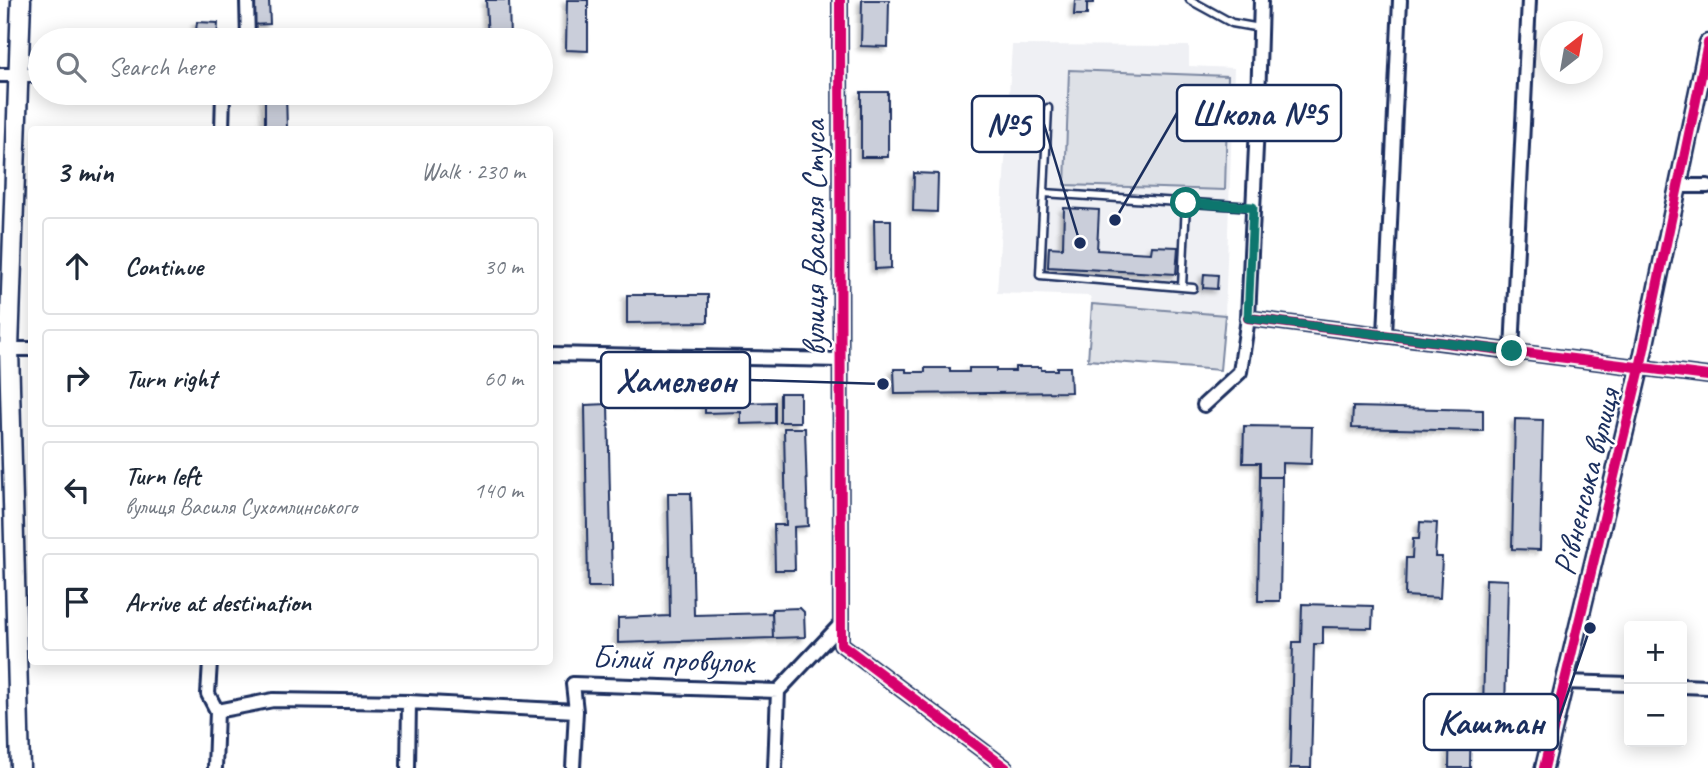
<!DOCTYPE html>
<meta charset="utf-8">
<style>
:root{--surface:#fff;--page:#f6f6f7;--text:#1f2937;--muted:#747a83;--line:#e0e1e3}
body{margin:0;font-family:Caveat,sans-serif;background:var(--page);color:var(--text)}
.controls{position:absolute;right:21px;bottom:21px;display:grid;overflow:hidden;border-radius:7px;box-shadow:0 4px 18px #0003}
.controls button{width:63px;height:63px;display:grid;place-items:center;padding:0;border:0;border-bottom:2px solid var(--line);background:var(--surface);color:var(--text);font:35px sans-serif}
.compass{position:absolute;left:1540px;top:21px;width:63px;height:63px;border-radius:50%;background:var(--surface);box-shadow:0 4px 18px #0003;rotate:31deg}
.stop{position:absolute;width:21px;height:21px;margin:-16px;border:5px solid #0f766e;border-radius:50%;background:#fff}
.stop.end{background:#0f766e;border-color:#fff;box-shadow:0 2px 7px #0008}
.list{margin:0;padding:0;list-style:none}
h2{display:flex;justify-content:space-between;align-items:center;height:91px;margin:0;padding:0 28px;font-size:30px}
h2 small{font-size:23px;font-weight:400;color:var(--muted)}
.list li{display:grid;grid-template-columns:46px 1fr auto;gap:21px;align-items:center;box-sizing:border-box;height:98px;margin:0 14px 14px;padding:0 14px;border:2px solid var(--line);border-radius:7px}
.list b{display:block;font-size:26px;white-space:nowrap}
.list p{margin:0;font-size:23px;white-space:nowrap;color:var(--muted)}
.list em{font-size:23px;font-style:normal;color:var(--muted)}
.icon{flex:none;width:38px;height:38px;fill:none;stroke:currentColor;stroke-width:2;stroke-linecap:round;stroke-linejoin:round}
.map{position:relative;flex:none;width:1708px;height:768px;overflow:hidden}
.search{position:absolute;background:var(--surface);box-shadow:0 4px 18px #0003;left:28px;top:28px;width:525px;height:77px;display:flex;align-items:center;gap:18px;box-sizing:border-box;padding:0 24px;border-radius:38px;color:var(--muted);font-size:26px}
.panel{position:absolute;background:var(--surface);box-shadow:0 4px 18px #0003;left:28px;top:126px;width:525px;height:539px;border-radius:7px}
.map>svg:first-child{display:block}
</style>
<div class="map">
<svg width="1708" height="768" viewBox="0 0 1708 768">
<defs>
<filter id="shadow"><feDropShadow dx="-3.5" dy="3.5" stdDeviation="2" flood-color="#0004"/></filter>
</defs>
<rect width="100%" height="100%" fill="#fff"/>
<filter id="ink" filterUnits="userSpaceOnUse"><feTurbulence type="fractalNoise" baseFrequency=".0143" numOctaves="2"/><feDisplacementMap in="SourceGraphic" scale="14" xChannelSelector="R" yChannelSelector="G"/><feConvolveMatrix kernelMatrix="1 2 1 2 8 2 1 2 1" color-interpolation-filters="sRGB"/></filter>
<g filter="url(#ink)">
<path fill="#eff0f4" d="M1012 45 1189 46V66L1234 68 1225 315 1220 370 1088 360 1092 304 1090 296 997 293Z"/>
<path fill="#dee1e7" stroke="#7c88a2" stroke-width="2" d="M1069 70 1228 76 1225 190 1065 185Z
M1092 304 1225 315 1220 370 1088 360Z"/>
<path fill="#caceda" stroke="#1b2f5e" stroke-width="2" filter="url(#shadow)" d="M250 0H269L270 24 251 25Z
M486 0H509L510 40H488Z
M567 0H588V51L566 50Z
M862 0H889L888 47 861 46Z
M1075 0H1094V3H1087V15H1074Z
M197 22 218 23 217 40H195Z
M861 92H888V157H861Z
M265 93H286L287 130H265Z
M914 173 938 174 937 212 913 211Z
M1064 208 1099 210 1097 250 1151 253 1152 246 1178 247 1176 274 1048 267 1049 247 1063 248Z
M874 220H891V268L875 269Z
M1204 274 1218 275 1217 289 1203 288Z
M627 295H708V322L627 323Z
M1015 367H1041V370H1057V367H1070L1071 392 895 394 894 369H906V372H925V368H950V372H969V368H996V371H1015Z
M705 381V392L740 391 741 403 775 402V423L741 424V412L705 413V402L635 403V382Z
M780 393H800V422H780Z
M608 404 612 587H588L585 405Z
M1353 407 1483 410V431L1352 428Z
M1515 419 1543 420 1540 550 1512 549Z
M1244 426 1312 427 1311 464 1282 463V477H1260V463H1243Z
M784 428H805L808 526 794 527 795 570H775L774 525H786Z
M1260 477H1282L1280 601H1258Z
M668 493H691L694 615 772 613 773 638 618 643V618L670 616Z
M1420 522 1437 523 1435 557H1442L1440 598 1405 596 1406 558H1412L1413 539H1419Z
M1486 579 1508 580 1505 712 1483 711Z
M1302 604 1373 606 1372 628 1323 627V644H1314L1311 768H1290L1293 642H1301Z
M800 608 804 612 805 637 773 638 772 609Z
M1450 716H1471L1470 768H1449Z"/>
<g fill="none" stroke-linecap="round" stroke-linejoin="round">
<defs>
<path id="service" d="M1190 0 1232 23 1260 28
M1048 108 1040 275 1193 288
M1044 193 1253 207
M1182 287 1186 203"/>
<path id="minor" d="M247 0 248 40
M840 0 841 644 1006 768
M0 75H40
M222 130 223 93
M1678 186H1708
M1248 318 1708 376
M1385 335 1400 0
M0 349H32
M1512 351 1529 0
M550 354 841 360
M1204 405 1240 372 1248 318 1258 104 1261 0
M210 662 208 694 217 711 215 768
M1564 682 1629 684
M1682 686 1708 687
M778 691 841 624
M217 711 273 700 409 702 576 711
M408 768 409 702
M573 768 576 711 573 684 778 691
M775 768 778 691"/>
<path id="tertiary" d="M1544 768 1640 368 1708 43"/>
<path id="secondary" d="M20 768 9 349 21 0"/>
</defs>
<use href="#service" stroke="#1b2f5e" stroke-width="11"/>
<use href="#minor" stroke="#1b2f5e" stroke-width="18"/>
<use href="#tertiary" stroke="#1b2f5e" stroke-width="21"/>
<use href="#secondary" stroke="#1b2f5e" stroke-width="23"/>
<use href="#service" stroke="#fff" stroke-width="6"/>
<use href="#minor" stroke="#fff" stroke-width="12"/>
<use href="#tertiary" stroke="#fff" stroke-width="16"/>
<use href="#secondary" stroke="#fff" stroke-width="18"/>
<defs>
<path id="cycleway" d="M840 0 841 644 1006 768
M1248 318 1708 376
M1544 768 1640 368 1708 43"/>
</defs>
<use href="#cycleway" stroke="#fff" stroke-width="15"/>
<use href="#cycleway" stroke="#d6006c" stroke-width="10"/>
</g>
</g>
<g fill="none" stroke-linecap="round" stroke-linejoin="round" filter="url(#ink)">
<path stroke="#0f766e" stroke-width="9" d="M1186 203 1253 207 1248 318 1512 351"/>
</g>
<g text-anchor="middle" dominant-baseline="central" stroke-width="5" stroke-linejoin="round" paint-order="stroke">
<g font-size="33" fill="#1b2f5e" stroke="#fff">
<text transform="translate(814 238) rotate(-90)">вулиця Василя Стуса</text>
<text transform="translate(1586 482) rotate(-76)">Рівненська вулиця</text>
<text transform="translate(673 659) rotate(2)">Білий провулок</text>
</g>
</g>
<path fill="none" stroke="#1b2f5e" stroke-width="2.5" d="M1115 220L1177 113M1080 243L1044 124M883 384L750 380M1590 628L1558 722"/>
<g fill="#1b2f5e" stroke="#fff" stroke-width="2.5">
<circle cx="1115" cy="220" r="7"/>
<circle cx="1080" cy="243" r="7"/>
<circle cx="883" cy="384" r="7"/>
<circle cx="1590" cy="628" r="7"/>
</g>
<g fill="#fff" stroke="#1b2f5e" stroke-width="2.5">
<rect x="1177" y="85" width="164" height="56" rx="7"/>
<rect x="972" y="96" width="72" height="56" rx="7"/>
<rect x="601" y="352" width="149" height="56" rx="7"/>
<rect x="1424" y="694" width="134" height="56" rx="7"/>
</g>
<g font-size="35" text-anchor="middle" font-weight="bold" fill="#1b2f5e">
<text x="1259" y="125">Школа №5</text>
<text x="1008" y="136">№5</text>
<text x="676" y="392">Хамелеон</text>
<text x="1491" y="734">Каштан</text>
</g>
</svg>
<div class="controls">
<button>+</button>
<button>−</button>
</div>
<svg class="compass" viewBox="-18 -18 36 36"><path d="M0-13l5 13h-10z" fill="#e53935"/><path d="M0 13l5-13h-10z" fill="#747a83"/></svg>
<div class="stop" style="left:1186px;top:203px"></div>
<div class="stop end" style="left:1512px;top:351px"></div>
<div class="search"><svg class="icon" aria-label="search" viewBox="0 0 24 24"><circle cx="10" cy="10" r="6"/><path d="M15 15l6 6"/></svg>Search here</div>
<section class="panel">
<h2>3 min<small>Walk · 230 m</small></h2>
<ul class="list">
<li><svg class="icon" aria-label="ahead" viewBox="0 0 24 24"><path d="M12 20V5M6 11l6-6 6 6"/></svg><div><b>Continue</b></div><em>30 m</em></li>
<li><svg class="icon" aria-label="right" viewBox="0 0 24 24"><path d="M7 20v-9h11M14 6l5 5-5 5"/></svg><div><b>Turn right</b></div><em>60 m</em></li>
<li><svg class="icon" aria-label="left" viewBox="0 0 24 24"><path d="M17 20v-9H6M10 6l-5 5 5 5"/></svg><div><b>Turn left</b><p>вулиця Василя Сухомлинського</p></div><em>140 m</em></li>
<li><svg class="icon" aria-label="arrive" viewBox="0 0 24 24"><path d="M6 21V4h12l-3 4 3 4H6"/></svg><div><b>Arrive at destination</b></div></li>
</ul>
</section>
</div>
